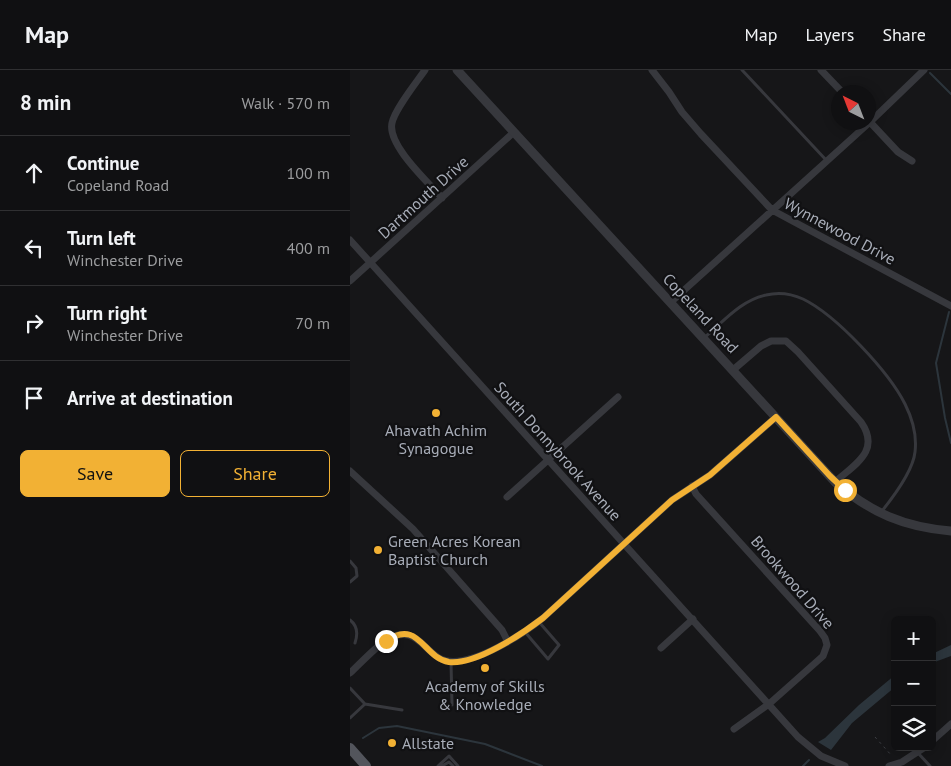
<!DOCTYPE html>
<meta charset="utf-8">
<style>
:root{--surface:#101012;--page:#19191b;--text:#f1f3f6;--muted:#9c9d9f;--line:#303032;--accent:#f2b134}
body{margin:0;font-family:"PT Sans",sans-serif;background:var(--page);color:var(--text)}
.controls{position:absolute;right:15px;bottom:15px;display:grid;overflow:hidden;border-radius:8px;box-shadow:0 2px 12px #0003}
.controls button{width:45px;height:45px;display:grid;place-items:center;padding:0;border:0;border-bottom:1px solid var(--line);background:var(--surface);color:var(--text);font:25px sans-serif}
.compass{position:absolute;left:481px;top:15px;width:45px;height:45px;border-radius:50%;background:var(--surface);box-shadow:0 2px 12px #0003;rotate:318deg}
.stop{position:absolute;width:15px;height:15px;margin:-11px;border:4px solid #f2b134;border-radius:50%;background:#fff}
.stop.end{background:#f2b134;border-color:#fff;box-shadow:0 1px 5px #0008}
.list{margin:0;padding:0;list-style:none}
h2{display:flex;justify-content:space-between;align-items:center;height:65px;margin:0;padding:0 20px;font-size:21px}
h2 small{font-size:16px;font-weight:400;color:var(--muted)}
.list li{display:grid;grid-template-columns:32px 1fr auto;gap:15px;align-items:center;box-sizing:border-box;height:75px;padding:0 20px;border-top:1px solid var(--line)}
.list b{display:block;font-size:19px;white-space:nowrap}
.list p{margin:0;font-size:16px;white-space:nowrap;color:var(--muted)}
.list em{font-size:16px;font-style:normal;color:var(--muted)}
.actions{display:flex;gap:10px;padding:15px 20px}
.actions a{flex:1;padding:11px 0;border:1px solid var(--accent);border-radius:8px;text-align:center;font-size:18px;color:var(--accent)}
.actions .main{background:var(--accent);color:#111}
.icon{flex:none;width:28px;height:28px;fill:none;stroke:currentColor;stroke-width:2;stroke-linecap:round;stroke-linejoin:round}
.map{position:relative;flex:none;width:601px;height:696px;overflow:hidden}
header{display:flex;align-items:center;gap:30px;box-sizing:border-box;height:70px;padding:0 25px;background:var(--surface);border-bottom:1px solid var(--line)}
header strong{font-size:24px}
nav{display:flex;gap:28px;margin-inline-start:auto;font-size:18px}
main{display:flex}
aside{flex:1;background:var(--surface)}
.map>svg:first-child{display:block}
</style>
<header>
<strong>Map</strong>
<nav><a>Map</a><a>Layers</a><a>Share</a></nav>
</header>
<main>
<aside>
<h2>8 min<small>Walk · 570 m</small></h2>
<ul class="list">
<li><svg class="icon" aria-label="ahead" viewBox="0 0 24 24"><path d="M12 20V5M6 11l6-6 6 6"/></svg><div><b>Continue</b><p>Copeland Road</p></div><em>100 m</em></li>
<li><svg class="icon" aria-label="left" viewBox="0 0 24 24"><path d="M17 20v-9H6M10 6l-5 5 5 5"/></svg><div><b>Turn left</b><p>Winchester Drive</p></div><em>400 m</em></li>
<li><svg class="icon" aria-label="right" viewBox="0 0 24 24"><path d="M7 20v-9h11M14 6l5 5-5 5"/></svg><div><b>Turn right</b><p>Winchester Drive</p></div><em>70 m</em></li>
<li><svg class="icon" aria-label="arrive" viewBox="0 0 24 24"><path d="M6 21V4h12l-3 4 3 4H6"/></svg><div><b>Arrive at destination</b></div></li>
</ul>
<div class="actions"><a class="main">Save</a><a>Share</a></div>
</aside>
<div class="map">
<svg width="601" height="696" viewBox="0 0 601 696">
<rect width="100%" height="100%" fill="#161618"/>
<path fill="#2c353c" d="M601 575V586L582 593V584Z
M545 605V617L502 653 481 680 468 672 475 668 509 635Z"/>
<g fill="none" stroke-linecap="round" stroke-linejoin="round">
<path stroke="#2c353c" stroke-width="2" d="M580 3 601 24
M599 242 586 293 595 348 601 373
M13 668 29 658 47 656 135 674 192 696
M453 696 459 690"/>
<path stroke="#3d3f44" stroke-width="1" stroke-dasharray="2.5 4" stroke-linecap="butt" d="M525 667 542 686"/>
<path stroke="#37383d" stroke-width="3" d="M392 0 477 91
M355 267C373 252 391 230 416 225 428 222 442 224 453 229 486 245 539 302 555 334 562 348 567 366 565 382 563 401 544 426 532 441
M0 491 6 498 7 506 0 512
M0 550C8 556 8 564 5 573
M175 562 198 589 209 575 189 552
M101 592 102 635
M0 618 15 634 0 648
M15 634 52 640
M568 683 580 696
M88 696 99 686 108 696
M92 696 99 692 103 696"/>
<path stroke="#37383d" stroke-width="7" d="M75 0C66 13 45 39 42 53 37 75 78 112 92 128
M302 0 319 22 332 42 351 64 422 140 601 236
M471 0 492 22
M519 51 548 82 562 91
M0 170 448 667 471 686 495 696
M0 211 164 62
M321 232 520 52 574 0
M383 300 411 276 421 271H436L448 282 511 352C531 381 505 394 485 412
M0 401 63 459 152 560 158 572
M342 416 346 424 470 561 475 568 477 575 473 586 419 634 384 659
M157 427 268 327
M311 578 343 549
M0 603C12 592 33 568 48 565 67 561 75 580 89 588 115 603 173 564 193 548L322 430 360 405 426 347
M582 671 601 654
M539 696 552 692 575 677"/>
<path stroke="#37383d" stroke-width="9" d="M107 0 485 412C521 443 554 457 601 461"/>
<path stroke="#53555c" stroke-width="10" d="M0 678 16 696"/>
</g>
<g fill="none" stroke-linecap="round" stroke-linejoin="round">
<path stroke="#f2b134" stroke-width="6" d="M36 571C69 548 73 588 99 592 126 595 172 564 193 548L322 430 360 405 426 347 480 406 495 420"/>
</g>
<g fill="#f2b134" stroke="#111113" stroke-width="2">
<circle cx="86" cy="343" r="5"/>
<circle cx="28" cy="480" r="5"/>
<circle cx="135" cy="598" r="5"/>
<circle cx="42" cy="673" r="5"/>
</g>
<g text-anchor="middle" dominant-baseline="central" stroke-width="4.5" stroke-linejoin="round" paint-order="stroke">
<g font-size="16" fill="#a8adb8" stroke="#111113">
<text transform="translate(73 127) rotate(-42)">Dartmouth Drive</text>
<text transform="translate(490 161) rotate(28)">Wynnewood Drive</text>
<text transform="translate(351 243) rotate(47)">Copeland Road</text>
<text transform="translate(208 381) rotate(48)">South Donnybrook Avenue</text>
<text transform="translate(443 512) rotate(49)">Brookwood Drive</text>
</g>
<g font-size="16" fill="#a8adb8" stroke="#111113">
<text x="86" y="360">Ahavath Achim<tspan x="86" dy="18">Synagogue</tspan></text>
<text x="38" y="471" text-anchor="start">Green Acres Korean<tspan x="38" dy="18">Baptist Church</tspan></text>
<text x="135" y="616">Academy of Skills<tspan x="135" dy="18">&amp; Knowledge</tspan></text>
<text x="52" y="673" text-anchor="start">Allstate</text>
</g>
</g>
</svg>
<div class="controls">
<button>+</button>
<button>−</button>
<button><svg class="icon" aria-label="layers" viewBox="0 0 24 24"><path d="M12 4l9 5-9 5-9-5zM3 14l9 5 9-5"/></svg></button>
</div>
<svg class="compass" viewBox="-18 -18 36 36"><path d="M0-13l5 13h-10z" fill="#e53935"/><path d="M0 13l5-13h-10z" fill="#9c9d9f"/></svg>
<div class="stop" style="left:495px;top:420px"></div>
<div class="stop end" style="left:36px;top:571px"></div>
</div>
</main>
